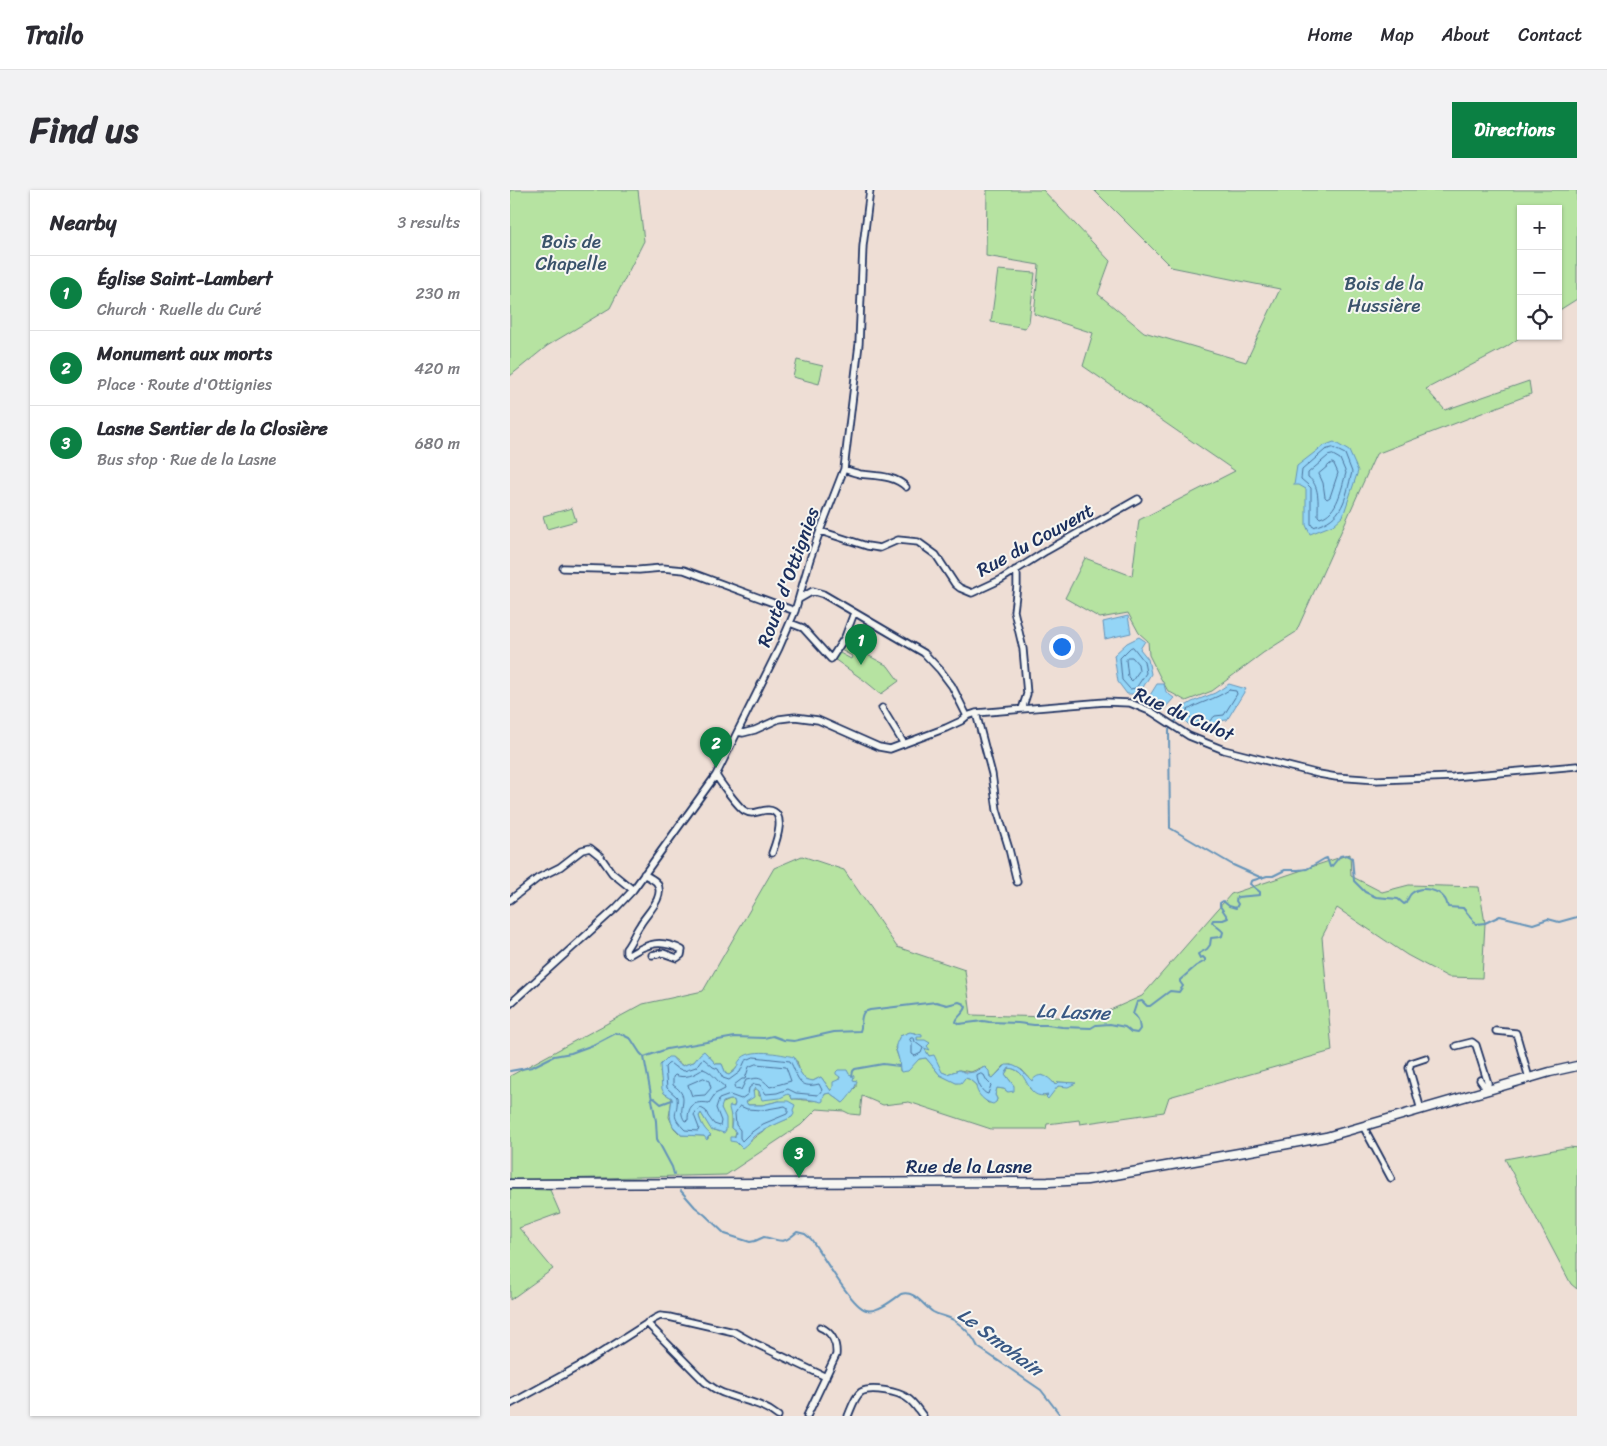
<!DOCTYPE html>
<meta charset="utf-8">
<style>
:root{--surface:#fff;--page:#f2f2f3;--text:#2b2b33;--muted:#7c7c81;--line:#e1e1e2;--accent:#0b8043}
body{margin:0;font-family:Sriracha,sans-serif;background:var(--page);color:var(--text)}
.controls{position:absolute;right:15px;top:15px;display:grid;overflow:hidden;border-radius:0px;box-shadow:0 1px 4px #0004}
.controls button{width:45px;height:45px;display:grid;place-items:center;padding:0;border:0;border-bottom:1px solid var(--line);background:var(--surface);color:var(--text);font:25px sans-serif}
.you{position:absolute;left:551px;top:456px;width:18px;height:18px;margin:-12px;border:4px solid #fff;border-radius:50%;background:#1a73e8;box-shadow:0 0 0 8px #1a73e833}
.badge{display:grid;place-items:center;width:32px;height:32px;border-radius:50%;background:var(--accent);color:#fff;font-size:16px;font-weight:700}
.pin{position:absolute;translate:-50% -41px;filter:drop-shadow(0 1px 2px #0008)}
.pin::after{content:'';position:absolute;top:26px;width:18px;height:15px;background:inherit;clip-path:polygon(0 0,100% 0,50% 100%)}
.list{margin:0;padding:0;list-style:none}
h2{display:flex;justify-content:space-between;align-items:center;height:65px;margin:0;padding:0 20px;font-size:21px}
h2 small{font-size:16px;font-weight:400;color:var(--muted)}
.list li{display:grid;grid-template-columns:32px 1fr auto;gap:15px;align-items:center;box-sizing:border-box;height:75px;padding:0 20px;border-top:1px solid var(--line)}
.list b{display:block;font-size:19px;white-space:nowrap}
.list p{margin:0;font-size:16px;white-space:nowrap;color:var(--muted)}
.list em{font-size:16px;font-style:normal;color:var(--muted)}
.icon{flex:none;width:28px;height:28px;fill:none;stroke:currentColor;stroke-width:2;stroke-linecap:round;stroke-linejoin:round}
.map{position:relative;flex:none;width:1067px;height:1226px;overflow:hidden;border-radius:0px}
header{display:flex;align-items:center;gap:30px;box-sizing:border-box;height:70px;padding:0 25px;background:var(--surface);border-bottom:1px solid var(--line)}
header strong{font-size:24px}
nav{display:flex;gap:28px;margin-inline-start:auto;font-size:18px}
.intro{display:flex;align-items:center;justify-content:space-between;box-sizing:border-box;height:120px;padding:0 30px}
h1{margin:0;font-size:35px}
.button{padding:12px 22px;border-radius:0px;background:var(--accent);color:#fff;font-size:18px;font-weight:700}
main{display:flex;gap:30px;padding:0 30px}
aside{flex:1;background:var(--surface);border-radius:0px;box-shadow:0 1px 4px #0004}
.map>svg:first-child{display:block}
</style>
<header>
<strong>Trailo</strong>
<nav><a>Home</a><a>Map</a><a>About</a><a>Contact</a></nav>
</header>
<div class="intro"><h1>Find us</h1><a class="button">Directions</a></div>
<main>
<aside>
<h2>Nearby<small>3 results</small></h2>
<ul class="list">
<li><span class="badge">1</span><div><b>Église Saint-Lambert</b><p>Church · Ruelle du Curé</p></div><em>230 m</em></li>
<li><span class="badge">2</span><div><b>Monument aux morts</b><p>Place · Route d'Ottignies</p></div><em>420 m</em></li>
<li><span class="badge">3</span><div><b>Lasne Sentier de la Closière</b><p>Bus stop · Rue de la Lasne</p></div><em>680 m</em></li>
</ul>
</aside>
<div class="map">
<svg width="1067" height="1226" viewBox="0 0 1067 1226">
<rect width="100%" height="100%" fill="#eeded5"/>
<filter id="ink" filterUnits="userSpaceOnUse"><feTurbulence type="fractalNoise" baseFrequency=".02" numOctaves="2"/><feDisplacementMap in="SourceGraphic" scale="10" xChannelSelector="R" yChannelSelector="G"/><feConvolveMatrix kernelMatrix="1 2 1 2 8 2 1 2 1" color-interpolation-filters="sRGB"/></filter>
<g filter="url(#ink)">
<path fill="#b6e3a1" stroke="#688980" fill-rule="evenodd" d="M0 0H128L134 51 100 118 37 156 0 186Z
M477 0H533L600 71 588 104 634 142 736 172 770 99 661 77 584 0H1067V109L1048 121V19H1011L1012 146 996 157 916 199 935 220 1019 191 1021 204 866 264 786 442 753 463 702 501 676 511 658 501 650 487 639 465 638 451 629 443 618 423 590 428 555 408 575 368 622 386 629 330 725 281 573 176 583 143 524 124 529 75 476 66Z
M488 80 525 83 519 132 515 138 481 132Z
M287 170 313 176 309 194 283 187Z
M62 318 66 331 37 339 33 326Z
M333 452 378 476 389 491 371 504 355 491 324 469 328 462 341 469 342 466 329 459Z
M840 664 841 686 872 702 899 695 969 697 975 733 972 788 938 787 897 765 827 718 812 747 822 861 659 907 654 922 570 934 569 930 537 934 536 939H481L399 912 373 915 352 906 350 925 340 924 334 921 307 919 291 935 216 985 0 990V886L133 814 193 801 264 678 292 666 334 680 387 757 455 780 461 825 582 828 632 806 721 704ZM398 843H406L407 850 420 853 414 858 419 866H423L431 882 437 884 449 880 461 882 473 877 482 889 494 876 501 875 512 880 522 891 532 885 543 892 545 895 548 892 564 893 553 896 550 895C542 899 543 903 534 906L520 899C518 889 509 879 499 878L495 884 504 896 498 902 494 899 487 898 485 905 487 909 486 912 478 913 469 904 466 895 459 889 455 888 447 893 430 885 416 868 409 869 390 881V872L385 858 390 846ZM194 861 206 874H212L216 884 219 885 228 877 287 871 290 882 295 890 303 891 311 887 321 901 330 887 346 891V897L340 903 333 913 320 903 315 904C308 916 293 908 282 909L281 906 278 904 249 906V901L246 898 236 912 238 915H252L269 911 281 914 282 927C273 931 262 935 253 941 245 946 239 953 231 957L224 948 226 942 221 938V920L225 914 224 910H220L211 914V918L214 926 209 942 201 939 191 923 189 926C191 934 195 941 201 946L198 947V949L194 946 171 945 164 938 159 927 162 908 154 903 150 881 162 867 173 876 177 874 184 872Z
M1060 957 1067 958V1099L1061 1094 995 969Z
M0 999 40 1000 50 1023 9 1038 43 1079 0 1110Z"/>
<path fill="#94d5f6" stroke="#6493b9" d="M824 252 839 261 848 281 833 326 823 335 800 344 796 335V299L789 295H784L787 276 813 256Z
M618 426 621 443 595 449 593 432Z
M629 447 635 451 630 459 638 469 641 484 629 504H617L608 492 604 465 617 453Z
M647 494H654L656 502 664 508 654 519 637 510Z
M719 494 736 499 717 530 707 531 698 540 678 534 666 522 682 512 705 503Z
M400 842 412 845V847H407V850H415L420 853 417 856 420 860 414 858 419 866 424 865 432 882 437 884 449 880 457 883 464 882 475 877 479 881 480 888 482 889 496 875C508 874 514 883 522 891 529 881 539 886 545 895L548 892 566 893 558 897 548 896 538 909 536 907 538 905C514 911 521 880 499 878L495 884 504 896V901L498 902 494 899 487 898 485 905 487 909 486 912 483 914C475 912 466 904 466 895L459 889 455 888 451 893H446L430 885 416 868 409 869 398 881 391 882C389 878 390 875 389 870 386 857 383 859 390 846Z
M194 861 206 874H212L216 884 219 885C221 883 226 881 227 877 230 872 226 875 230 870 239 857 271 864 284 867L290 882 295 889 303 891 311 887 321 901 323 897V892L330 889V887L326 884V882L328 880H337L339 884 344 886 343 890 347 891C346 897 338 909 333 913L320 903 315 904 313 908V911L311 912C306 910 288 908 282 909L281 906 278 904 270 908 252 910 249 901 245 898 243 901 244 907 236 912 238 915H252L269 911H278L285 915 283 920 284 924 282 927C269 933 256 938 244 946 240 950 237 955 232 958L226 952 220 951V947H225L226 942 221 938 222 930 219 918 220 916 224 917 225 914 224 910H220L213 912 211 918 216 928V940L214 943 204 940 202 941 191 923 189 926C191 934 195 940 201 945L198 947 197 950 194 946 171 945C169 941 165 939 163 936 158 926 161 918 162 908L154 903 152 899 150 875 158 867H162L167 873 173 876 177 874 184 872 190 864Z"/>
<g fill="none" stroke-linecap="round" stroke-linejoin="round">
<path stroke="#4b719b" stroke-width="1" d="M823 258 835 264 842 282C835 309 834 329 803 337L801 334V298L798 295 791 289 792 280 815 260Z
M823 265 830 269 836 283C831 299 828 323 810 328L808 326C808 312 810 295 798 287V283L818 266Z
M822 273 824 274 828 283 820 307 817 309 815 307 813 293 809 284Z
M623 457 634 471 636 483 626 498 620 499 612 490 610 468 620 458Z
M619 467H622L628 474 629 481 622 491 618 487 616 470Z
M719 500 726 501 727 504 714 525 705 526 696 534 681 529 676 524V521C690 512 704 510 719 500Z
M401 848H404L405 852 413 858 411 863 405 866 402 864V853L400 850Z
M244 867 280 871C288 885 287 900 309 894L312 900 308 905 286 903 278 899 267 903 256 904 250 895 244 894 239 898 238 904 231 909 220 905 209 909 206 918 211 931 210 936 204 934 198 926 196 921 191 918 187 920 184 925 189 938 188 941 175 940C158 923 169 925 167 907L157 898 155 877 158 874 160 873 165 877 174 881 186 877 191 870 194 869 203 877 208 879 213 888 219 890 230 882 235 871Z
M246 874 276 877 281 891 260 897C250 887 250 887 236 890L231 900 225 899 224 895 232 889H235L239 877Z
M193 879C203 882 206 891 214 896L215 899 205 904 199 913C185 911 178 914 178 930L175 931C165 918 183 908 163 895V887L165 885C174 889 185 885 193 879Z
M471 884 474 885 477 891 481 895 478 904C472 903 467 892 467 886Z
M194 888 199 891 201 898 195 905 182 906 178 895Z
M230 916 237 919 252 920 275 916 278 918V922L277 924 253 934 239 944 232 951 230 948V940L226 935 225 924Z"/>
<path stroke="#6493b9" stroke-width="2" d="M665 532 670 526
M660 538 659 540 660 638 723 675 752 688
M134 867 146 931 147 949 162 977 164 984
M0 881 22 877 44 866 61 863 83 855 106 843 113 845 121 849 130 863 134 867 157 859 225 847 254 848 263 846 274 850 284 851 324 842 350 841C353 835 349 829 354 822L360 820 426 812 437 815 449 812 454 814 456 817C454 824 447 826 446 832L449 834 473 831 479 832 508 833 524 835H537L552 837 581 838 586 835 600 834 615 837 621 842 627 843 630 839C629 833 629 827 623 824L627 812 632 811 637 816H640L660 801 669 802 673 796 670 792V790L686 776 695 771V769L693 767 690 768 688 764 697 759 700 755 701 748 710 747 712 746 713 742C710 738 706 737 702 732L703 730H713L718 728 710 716V713L713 711 719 716 726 718 728 714 726 711 727 707 750 705V702L740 694 741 691 757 686H763L775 680H788L797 679 814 669 817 668 820 677 822 676 830 666 836 665 842 668 844 691 855 702 866 707 888 709 894 714 896 713C898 709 899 705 902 703 911 695 929 700 935 709 937 712 937 714 938 717L953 718 966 734 975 733 990 726 1023 734 1038 729 1049 732 1067 727
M342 886 343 881 345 879 373 874 389 876
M141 909 144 908 151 914 162 910
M171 1001 185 1017 195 1025 215 1044 240 1052 245 1051 254 1047C271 1050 271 1056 287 1042L295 1044 301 1049C311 1063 342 1117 356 1120 367 1123 383 1110 391 1104 405 1100 412 1115 423 1122 430 1126 438 1126 445 1131 454 1137 463 1146 468 1157L531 1200 551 1226"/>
<defs>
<path id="minor" d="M334 279C339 281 345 283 350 284 365 286 385 285 396 297
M310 341 357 356 370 358 388 350 408 352 426 365 445 394 450 398 462 403 490 390 536 361 628 309
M53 378 129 380 152 378 174 380 285 421
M505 380 507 385V396L504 421 513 459 517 504 512 519
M289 409 303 401 313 404 414 463 430 480 442 496 457 526
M280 433 293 438 321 469 335 447 344 423
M372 518 394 554
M466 523 482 584 487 620 499 659 507 692
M228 542 233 543 245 540 269 529 285 527 308 530 369 557 380 559 436 538 451 531 457 526 466 523 595 512 620 513 642 522 679 546 714 560 809 584 826 587 867 590 943 587 1067 576
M206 585C209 591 229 618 235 621 243 626 249 620 258 620 278 621 266 652 262 663
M134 684C138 687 144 689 147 693 156 707 136 724 130 735 125 742 122 751 116 759V763L119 765C138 753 151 749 172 760L171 765 167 768 153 763 142 765
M0 710 28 688 50 677 72 660 80 658 90 666 102 683 123 700
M0 814 106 718 123 700 206 585 269 458 285 421 300 369 310 341 334 279 349 154 353 56 360 0
M986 841 1006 843 1019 888
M946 856 962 852 966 855 978 893 977 900
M970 890 977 900
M911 920 899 878 901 873 916 868
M853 936 881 988
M137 1133 195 1192C202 1197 208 1202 216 1204 234 1211 252 1213 268 1226
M0 1214 75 1173 144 1129 150 1126 159 1127 224 1142 240 1151 316 1187
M297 1226 326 1165C327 1153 322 1142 310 1137
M338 1226C341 1219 345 1206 351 1202 361 1196 389 1202 397 1208 404 1212 408 1220 413 1226"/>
<path id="tertiary" d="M0 994 538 992 577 990 746 960 816 947 1040 882 1067 876"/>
</defs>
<use href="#minor" stroke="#1b2f5e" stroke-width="9"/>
<use href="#tertiary" stroke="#1b2f5e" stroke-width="11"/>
<use href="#minor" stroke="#f6f6f2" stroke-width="5.5"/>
<use href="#tertiary" stroke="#f6f6f2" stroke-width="8"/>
</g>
</g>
<g text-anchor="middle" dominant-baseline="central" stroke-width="4" stroke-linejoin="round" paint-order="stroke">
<g font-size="19" fill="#3a536b" stroke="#f6f6f2">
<text x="61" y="51">Bois de<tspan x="61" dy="22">Chapelle</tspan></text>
<text x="874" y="93">Bois de la<tspan x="874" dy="22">Hussière</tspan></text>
</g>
<g font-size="19" fill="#1b2f5e" stroke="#f6f6f2">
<text transform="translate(525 350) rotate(-29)">Rue du Couvent</text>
<text transform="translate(278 387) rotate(-70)">Route d'Ottignies</text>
<text transform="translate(674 524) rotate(24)">Rue du Culot</text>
<text x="459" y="976">Rue de la Lasne</text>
</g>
<g font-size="20" font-style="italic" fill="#395884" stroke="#f6f6f2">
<text transform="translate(563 822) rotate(2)">La Lasne</text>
<text transform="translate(490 1152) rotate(37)">Le Smohain</text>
</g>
</g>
</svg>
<div class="controls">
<button>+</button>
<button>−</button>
<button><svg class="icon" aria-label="locate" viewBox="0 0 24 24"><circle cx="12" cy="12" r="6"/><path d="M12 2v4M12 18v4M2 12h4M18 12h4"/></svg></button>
</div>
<div class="you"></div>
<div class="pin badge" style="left:351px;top:475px">1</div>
<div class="pin badge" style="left:206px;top:578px">2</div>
<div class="pin badge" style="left:289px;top:988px">3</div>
</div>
</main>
